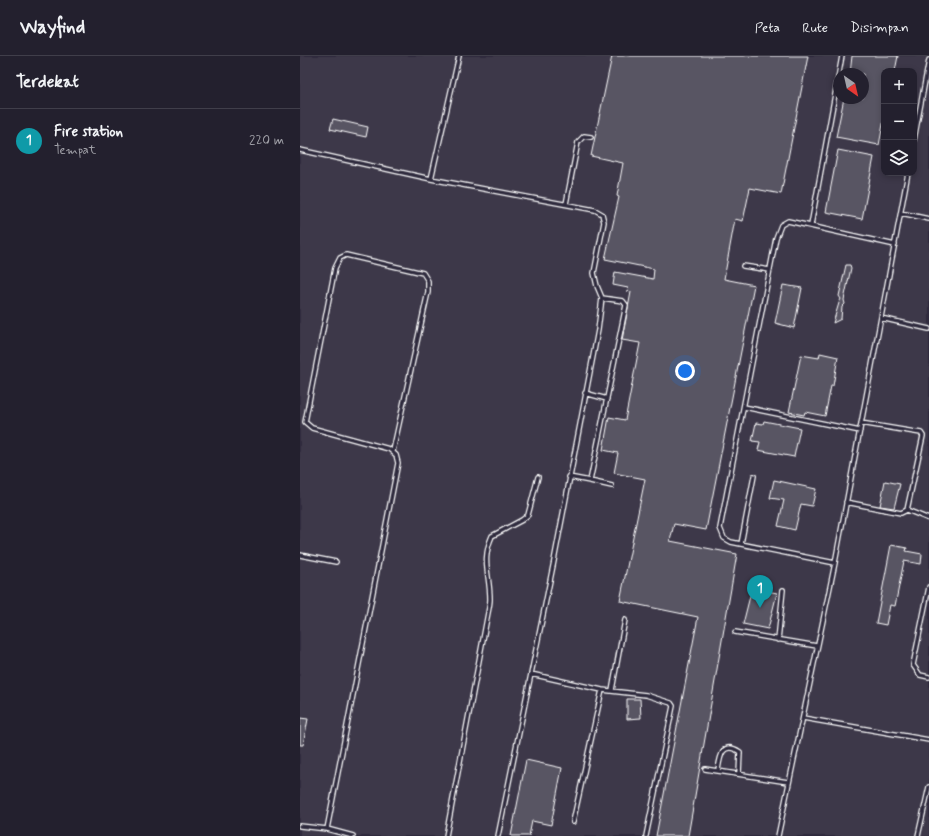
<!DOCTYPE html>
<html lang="id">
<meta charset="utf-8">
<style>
:root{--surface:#23202e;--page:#2b2836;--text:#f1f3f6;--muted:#a3a3aa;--line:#403e4a;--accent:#bca0f2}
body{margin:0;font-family:Mynerve,sans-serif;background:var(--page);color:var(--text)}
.controls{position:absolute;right:12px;top:12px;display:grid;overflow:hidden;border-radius:8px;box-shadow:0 2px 6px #0003}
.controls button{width:36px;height:36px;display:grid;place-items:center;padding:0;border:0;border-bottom:1px solid var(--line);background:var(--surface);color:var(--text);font:20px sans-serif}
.compass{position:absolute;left:533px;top:12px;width:36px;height:36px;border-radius:50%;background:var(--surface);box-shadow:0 2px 6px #0003;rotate:146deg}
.you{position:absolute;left:385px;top:315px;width:14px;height:14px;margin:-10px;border:3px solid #fff;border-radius:50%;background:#1a73e8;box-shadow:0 0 0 6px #1a73e833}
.badge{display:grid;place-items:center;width:26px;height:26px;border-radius:50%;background:var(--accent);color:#fff;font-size:13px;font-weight:700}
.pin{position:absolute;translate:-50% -33px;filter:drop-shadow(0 1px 2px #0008)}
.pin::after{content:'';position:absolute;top:21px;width:14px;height:12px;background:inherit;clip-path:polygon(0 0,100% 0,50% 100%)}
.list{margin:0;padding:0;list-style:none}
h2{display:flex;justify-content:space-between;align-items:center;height:52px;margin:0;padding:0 16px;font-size:17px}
h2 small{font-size:13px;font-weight:400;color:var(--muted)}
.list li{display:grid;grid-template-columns:26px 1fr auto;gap:12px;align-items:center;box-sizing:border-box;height:64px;padding:0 16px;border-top:1px solid var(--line)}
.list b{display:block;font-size:15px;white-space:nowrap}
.list p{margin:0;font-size:13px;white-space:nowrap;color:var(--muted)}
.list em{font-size:13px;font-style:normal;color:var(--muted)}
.icon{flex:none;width:22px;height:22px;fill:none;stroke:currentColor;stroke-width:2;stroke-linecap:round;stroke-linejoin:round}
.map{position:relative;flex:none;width:629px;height:780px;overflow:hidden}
header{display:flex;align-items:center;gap:24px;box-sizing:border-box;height:56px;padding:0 20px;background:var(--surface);border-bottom:1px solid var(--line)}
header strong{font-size:19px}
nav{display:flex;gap:22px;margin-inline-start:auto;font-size:14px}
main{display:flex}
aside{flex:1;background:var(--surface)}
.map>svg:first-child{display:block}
</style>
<header>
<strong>Wayfind</strong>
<nav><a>Peta</a><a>Rute</a><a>Disimpan</a></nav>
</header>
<main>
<aside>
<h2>Terdekat<small></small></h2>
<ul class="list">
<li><span class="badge" style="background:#0f9aa8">1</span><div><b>Fire station</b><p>Tempat</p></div><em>220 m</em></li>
</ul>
</aside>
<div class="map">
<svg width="629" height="780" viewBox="0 0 629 780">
<rect width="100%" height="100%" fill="#2f2a3d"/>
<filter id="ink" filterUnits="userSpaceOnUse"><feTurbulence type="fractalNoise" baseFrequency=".025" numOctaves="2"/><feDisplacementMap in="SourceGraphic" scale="8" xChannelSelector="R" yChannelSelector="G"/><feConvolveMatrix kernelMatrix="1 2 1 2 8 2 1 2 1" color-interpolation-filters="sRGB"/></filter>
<g filter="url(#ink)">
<path fill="#3c3749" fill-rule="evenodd" d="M0 0H629V780H0ZM584 15H614V117H584ZM539 18H563V42H539Z"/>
<path fill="#595564" stroke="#fff" d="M312 0H508L481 138 450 132 443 165 435 163 424 223 454 229 406 474 374 468 370 485 437 498 388 780H356L398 561 320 545 345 423 314 417 318 397 303 394 309 361 325 364 340 287 322 284 331 236 327 235 328 232 313 229 315 216 353 223 354 213 305 203 319 141 317 140 323 107 291 100Z
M552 0H598L595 15H584V63L579 89 536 81 544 42H563V18H550Z
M33 63 68 71 66 81 30 73Z
M538 94 574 101 562 163 526 156Z
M546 209H550L551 212 544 244 545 248 542 251 541 263 533 267 539 247 541 243 539 240Z
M483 229 502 232 494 272 475 267Z
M520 297 538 301 533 330H531L525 360 505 356 504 359 489 356 501 299 519 302Z
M464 365 500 372 494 401 458 394 460 386 452 385 456 367 463 368Z
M474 424 516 433 512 450 501 448 495 474 478 470 484 444 470 442Z
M585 425 600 428 594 452 580 450Z
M591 489 607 492 606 495 622 498 621 508 604 505 595 550 590 549 586 569 576 567Z
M452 532 477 537 468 573 443 568Z
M327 643H340L341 662 327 663Z
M0 662 8 663 3 689H0Z
M226 704 262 712 251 769 232 765 229 780H211Z"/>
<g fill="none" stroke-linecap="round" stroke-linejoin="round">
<defs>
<path id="lane" d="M614 84 629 4
M0 94 131 123 295 154 302 158 304 166 294 217 297 230 302 242 298 274 254 505 198 780
M131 123 159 0
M266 148 278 86 284 80 291 81
M601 157 629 163
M511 169 542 0
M443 210 470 214
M581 262 629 273
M285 337 307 343
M444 351 560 375
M269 421 290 425 326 249 323 245 302 242
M290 425 312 430
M546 446 601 457 607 454 623 380 621 377 561 367
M607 454 629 463
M441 488 454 420
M0 499 36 506
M535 507 431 486 424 482 420 472 476 182 481 169 488 165 595 189
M629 531 613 609 620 619 629 621
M435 576 517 590
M478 584 483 534
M231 618 302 634 346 639 371 647 373 650 346 780
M312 634 325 564
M503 662 629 684
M405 713 488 726
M418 714C420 701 422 684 440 696L439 718
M273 766 302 634
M0 770 27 773 53 780
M27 773 98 407 96 399 89 393 12 372 5 366 35 212 40 202 46 199 123 217 128 225V236L93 395
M146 780 187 562C188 556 190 549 190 543 190 518 181 505 192 480L222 464 228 459 238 421
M478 780 535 507 608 117
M618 780 629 731"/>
</defs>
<use href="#lane" stroke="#fff" stroke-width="6"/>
<use href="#lane" stroke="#2f2a3d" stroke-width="3.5"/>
</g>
</g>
</svg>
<div class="controls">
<button>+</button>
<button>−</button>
<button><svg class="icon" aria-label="layers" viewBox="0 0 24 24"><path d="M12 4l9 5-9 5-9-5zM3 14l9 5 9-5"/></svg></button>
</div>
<svg class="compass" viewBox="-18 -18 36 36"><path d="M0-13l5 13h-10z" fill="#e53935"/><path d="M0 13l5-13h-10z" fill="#a3a3aa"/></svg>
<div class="you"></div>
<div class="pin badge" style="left:460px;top:552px;background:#0f9aa8">1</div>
</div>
</main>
